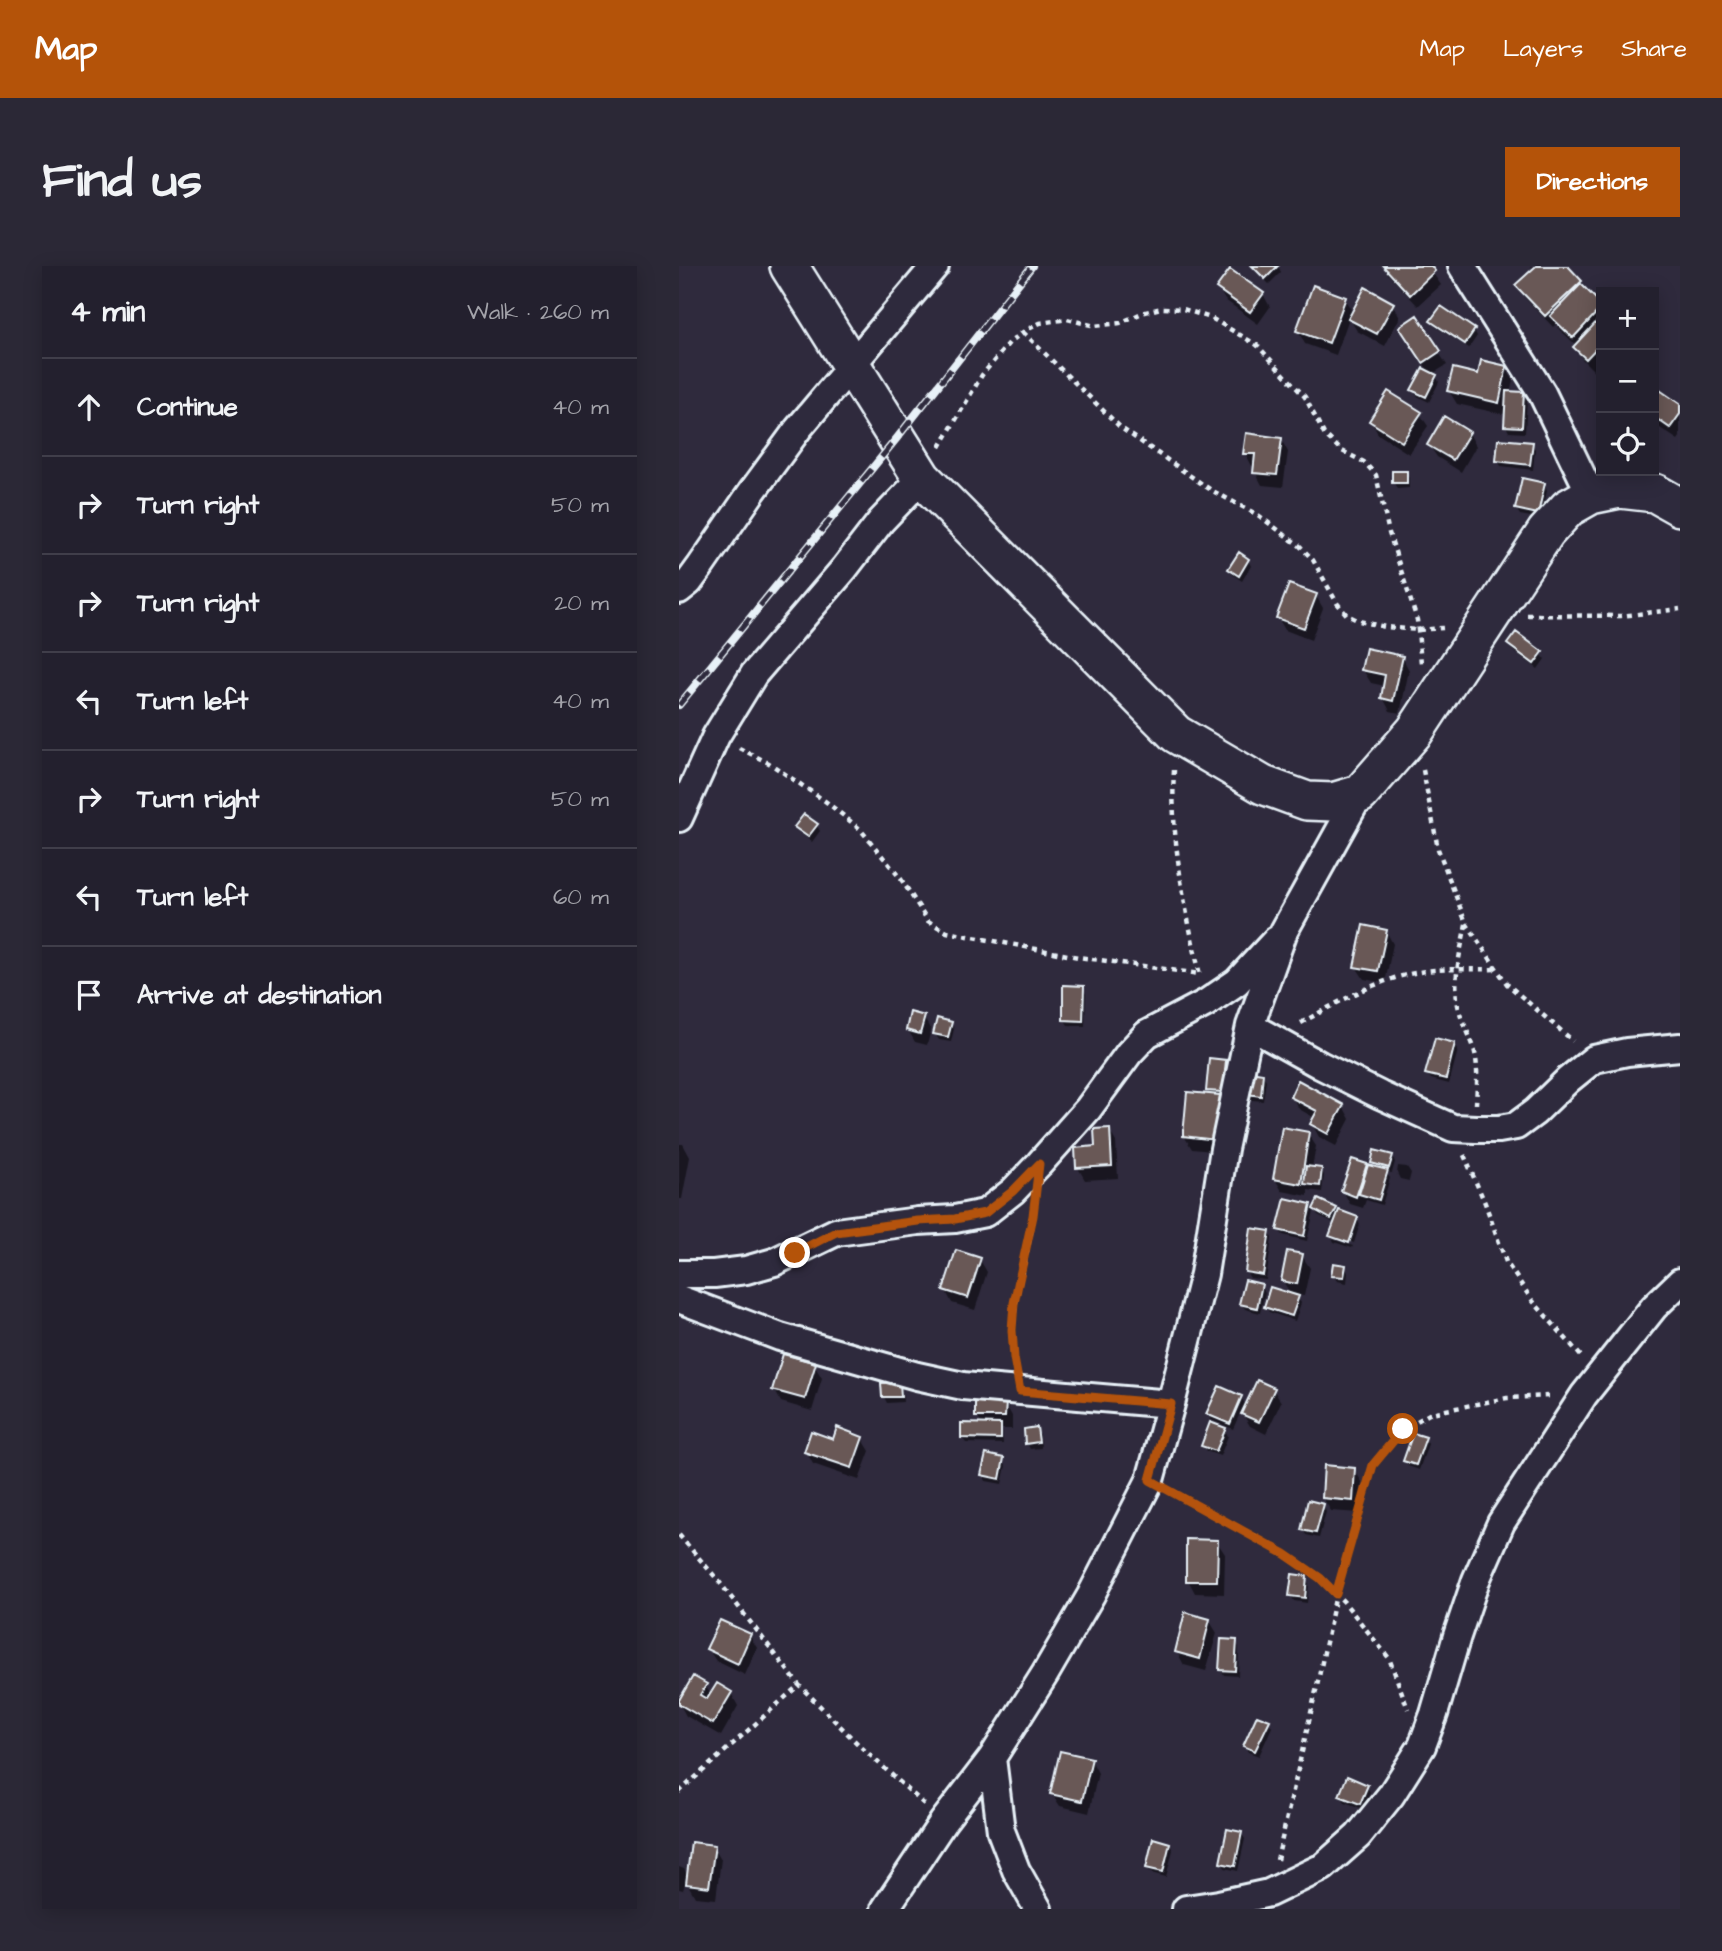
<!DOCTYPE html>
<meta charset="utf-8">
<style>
:root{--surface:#23202e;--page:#2b2836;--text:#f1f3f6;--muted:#a3a3aa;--line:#403e4a;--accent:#b45309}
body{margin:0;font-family:"Architects Daughter",sans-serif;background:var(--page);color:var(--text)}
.controls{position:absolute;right:21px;top:21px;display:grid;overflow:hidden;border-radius:0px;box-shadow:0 4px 18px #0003}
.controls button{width:63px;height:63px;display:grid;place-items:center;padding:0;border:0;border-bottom:2px solid var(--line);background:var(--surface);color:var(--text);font:35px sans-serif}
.stop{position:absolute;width:21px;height:21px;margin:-16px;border:5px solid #b45309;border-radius:50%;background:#fff}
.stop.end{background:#b45309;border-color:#fff;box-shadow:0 2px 7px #0008}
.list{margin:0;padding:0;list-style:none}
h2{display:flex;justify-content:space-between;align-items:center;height:91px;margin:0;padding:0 28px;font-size:30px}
h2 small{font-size:23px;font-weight:400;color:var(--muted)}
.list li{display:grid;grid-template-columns:46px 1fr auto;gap:21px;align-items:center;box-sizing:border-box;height:98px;padding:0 28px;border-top:2px solid var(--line)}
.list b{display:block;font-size:26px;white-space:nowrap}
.list em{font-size:23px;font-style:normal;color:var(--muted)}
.icon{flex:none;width:38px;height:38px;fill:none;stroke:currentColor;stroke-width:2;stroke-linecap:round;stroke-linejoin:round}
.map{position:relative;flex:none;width:1001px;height:1643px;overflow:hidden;border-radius:0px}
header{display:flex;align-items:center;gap:42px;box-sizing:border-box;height:98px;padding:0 35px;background:var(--accent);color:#fff}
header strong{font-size:33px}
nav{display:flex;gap:38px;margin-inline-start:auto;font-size:24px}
.intro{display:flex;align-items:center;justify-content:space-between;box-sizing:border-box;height:168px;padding:0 42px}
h1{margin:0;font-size:49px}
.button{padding:18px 32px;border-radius:0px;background:var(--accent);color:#fff;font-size:24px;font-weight:700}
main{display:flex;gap:42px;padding:0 42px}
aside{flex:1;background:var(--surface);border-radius:0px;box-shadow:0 4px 18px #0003}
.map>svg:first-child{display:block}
</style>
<header>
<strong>Map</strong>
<nav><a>Map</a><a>Layers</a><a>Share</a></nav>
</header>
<div class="intro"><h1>Find us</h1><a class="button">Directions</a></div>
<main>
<aside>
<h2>4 min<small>Walk · 260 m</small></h2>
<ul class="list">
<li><svg class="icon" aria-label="ahead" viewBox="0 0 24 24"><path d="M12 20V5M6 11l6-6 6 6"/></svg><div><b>Continue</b></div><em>40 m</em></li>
<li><svg class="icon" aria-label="right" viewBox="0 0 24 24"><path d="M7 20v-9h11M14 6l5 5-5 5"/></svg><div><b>Turn right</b></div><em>50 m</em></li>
<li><svg class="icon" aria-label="right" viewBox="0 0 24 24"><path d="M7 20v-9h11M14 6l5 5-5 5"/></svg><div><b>Turn right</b></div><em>20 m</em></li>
<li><svg class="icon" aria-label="left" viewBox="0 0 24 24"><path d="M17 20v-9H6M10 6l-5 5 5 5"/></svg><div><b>Turn left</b></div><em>40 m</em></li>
<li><svg class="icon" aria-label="right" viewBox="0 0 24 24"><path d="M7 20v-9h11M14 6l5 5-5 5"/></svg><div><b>Turn right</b></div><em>50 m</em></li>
<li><svg class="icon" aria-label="left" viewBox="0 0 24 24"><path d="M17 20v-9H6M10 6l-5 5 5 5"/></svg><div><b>Turn left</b></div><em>60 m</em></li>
<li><svg class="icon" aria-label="arrive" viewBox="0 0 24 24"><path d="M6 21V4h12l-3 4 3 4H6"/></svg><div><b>Arrive at destination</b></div></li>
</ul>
</aside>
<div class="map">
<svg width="1001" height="1643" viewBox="0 0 1001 1643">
<rect width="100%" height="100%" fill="#2f2a3d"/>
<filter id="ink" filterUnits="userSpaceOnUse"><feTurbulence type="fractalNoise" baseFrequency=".0143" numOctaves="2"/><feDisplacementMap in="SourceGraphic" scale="14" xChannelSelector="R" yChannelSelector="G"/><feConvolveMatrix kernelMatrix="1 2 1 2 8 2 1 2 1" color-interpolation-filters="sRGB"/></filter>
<g filter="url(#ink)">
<path fill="#0007" d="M572 0H599L602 6 590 18Z
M704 0H749L762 19 739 40 709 8Z
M852 0H886L901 16 907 26 922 40V97L915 105 904 94 896 81 898 80 880 63 877 58 874 61 846 32 839 20 855 4Z
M539 22 584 28 591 41 579 58 546 34Z
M665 32 674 47 714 38 721 51 706 80 678 65 670 52 657 89 626 78 619 65Z
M737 52 768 99 753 108 757 110 760 116 750 136 738 130 734 124 751 107 729 74Z
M754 55 795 64 798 70 790 82 757 61Z
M827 102 834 114 831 127 844 128 848 134 846 167 830 166 827 160 828 149 778 138 770 125 801 110Z
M975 122 1001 140V171L999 174 975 158Z
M741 148 749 160 730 188 699 168 692 155Z
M790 167 797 180 782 206 758 191 750 179Z
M602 173 609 186 604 221 583 219 576 206 577 200H573L566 187Z
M853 178 856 183 854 204 822 200 819 195Z
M727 207 730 212V222L718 223 715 217Z
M865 219 868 225 862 253 841 249 837 243Z
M569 294 572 300 563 315 554 309 551 303Z
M637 330 644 342 632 374 606 364 599 352Z
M830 378 862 388 866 393 859 403 833 384Z
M723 391 730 404 721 447 711 445 704 432 706 420 692 417 684 404Z
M138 560 141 565 133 576 121 567 118 561Z
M707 665 714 678 706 717 685 713 677 701Z
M404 722 407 728 406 760 389 759 385 753Z
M244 751 252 764 248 779 236 776 229 764Z
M272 757 275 763 272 776 260 774 256 768Z
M775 778 779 784 770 818 752 813 748 808Z
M546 795 554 808 543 886 513 883 505 870 532 830 529 824Z
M583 808 587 814 584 835 573 834 570 828Z
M613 831 664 840 671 853 657 880 640 871 633 858 636 852 620 843Z
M430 864 437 876 439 912 406 914 399 902 418 882Z
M629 868 637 880 633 902 642 903 645 909 643 926 629 924V930L603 925 596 913Z
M0 878H4L11 891 3 933H0Z
M713 890 716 896 713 907 707 906 711 912 703 939 687 934 684 942 671 938 664 925 687 900 689 903H698L694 897Z
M719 900 728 901 732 907 730 915 721 913 718 907Z
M631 940 635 945 628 975 604 969 600 964Z
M636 943H656L660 949 678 952 681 958 675 977 654 969V973L674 980 673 982 655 976 652 970 657 958 639 949Z
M590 966 593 972 587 1014 571 1012 567 1006Z
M623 990 631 1002 625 1030 617 1029 622 1037 616 1055 590 1046 587 1041 612 1029 604 1015Z
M301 994 308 1006 296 1044 273 1037 266 1024Z
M666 1001 669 1007 668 1017 658 1015 654 1009Z
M582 1020 586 1026 581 1047 566 1043 562 1037Z
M135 1099 143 1112 133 1145 102 1136 95 1123Z
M220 1118 223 1124 224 1136 208 1137 205 1131Z
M594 1123 602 1136 587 1168 571 1160 562 1145 554 1163 532 1154 529 1148 562 1131 567 1140Z
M326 1137 333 1150V1163H323L324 1178 287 1177 283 1172 303 1159 298 1150Z
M357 1163 361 1169 362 1182 351 1183 348 1177Z
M546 1164 549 1170 541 1190 527 1185 524 1179Z
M183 1172 191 1185 180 1214 134 1198 127 1185 155 1175Z
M746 1173 749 1178 740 1204 729 1200 726 1194Z
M324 1194 327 1200 323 1218 307 1215 304 1209Z
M675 1203 683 1216 680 1247 652 1245 644 1232Z
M644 1240 647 1246 640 1272 627 1269 624 1263Z
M538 1276 546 1288 545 1328 516 1327 509 1314Z
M627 1312 630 1318 628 1337 615 1335 612 1330Z
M530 1354 538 1367 527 1405 505 1399 498 1386Z
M71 1370 78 1382 66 1409 37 1395 29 1383Z
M557 1376 560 1381 559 1410 545 1409 542 1403Z
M26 1419 32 1429 52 1427 59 1440 42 1470 7 1450 0 1437Z
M590 1456 593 1461 580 1490 569 1486 566 1480Z
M412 1494 419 1507 410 1547 381 1540 373 1528Z
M687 1520 691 1526 684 1543 666 1536 662 1530Z
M562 1567 566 1573 559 1605 546 1602 543 1596Z
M490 1578 494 1584 487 1611 472 1607 468 1602Z
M35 1581 42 1593 37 1633 16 1631 7 1615 4 1624 0 1623V1601L5 1603 9 1610Z"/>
<path fill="#695857" stroke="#e8f1f8" stroke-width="2" d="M573 0H599L586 13Z
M704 0H752L756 5 731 29Z
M857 0H889L903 15 866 50 836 19Z
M551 3 585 27 571 46 537 22Z
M902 18 922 38V42L894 72 871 50Z
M634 19 667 31 650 77 617 65Z
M686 21 715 37 698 68 669 53Z
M762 40 796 63 786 78 751 55Z
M738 49 762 85 744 97 720 61Z
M922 51V77L907 93 894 81Z
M802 94 828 100 820 137 768 125 774 102 799 108Z
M744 102 758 109 747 131 732 124Z
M975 120 1001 138V148L991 162 975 151Z
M709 125 743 146 723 176 690 155Z
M827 125 845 126 843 161 825 160Z
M765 150 791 166 774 194 748 179Z
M567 167 603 172 598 209 574 207 576 188H564Z
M819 173 854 176 851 199 817 195Z
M713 205H728V217H713Z
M843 212 866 217 859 248 836 243Z
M560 286 570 293 560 310 549 303Z
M610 318 638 328 625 362 597 352Z
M837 366 864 386 855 398 828 378Z
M687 382 724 390 714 435 702 432 706 409 682 404Z
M125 548 139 558 129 571 115 561Z
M684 659 708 664 699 705 675 701Z
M384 719 405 720 404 755 384 754Z
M231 746 246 750 241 768 227 764Z
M258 752 273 756 269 771 254 768Z
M756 772 776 777 767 813 746 808Z
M530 792 547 794 544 826 527 825Z
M571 805 584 807 582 830 568 828Z
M619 814 665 839 649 868 631 858 638 845 611 831Z
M508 826 541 829 537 874 504 870Z
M603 861 630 866 622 918 594 913Z
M431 862 433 900 397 902 396 882 416 880 415 863Z
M695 884 714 889 710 902 692 897Z
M673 893 688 898 677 931 662 925Z
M689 899 709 904 700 934 680 928Z
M627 900 643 902 641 920 625 918Z
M606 932 632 938 625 970 598 964Z
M639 933 658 942 652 953 634 943Z
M660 944 679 951 670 977 650 970Z
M572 962 591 965 584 1009 566 1006Z
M277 984 302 992 289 1032 264 1024Z
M608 985 624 988 618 1018 602 1015Z
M654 997 667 999 665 1011 652 1010Z
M566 1014 583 1018 578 1042 560 1038Z
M591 1021 620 1030 613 1050 585 1041Z
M104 1088 137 1097 126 1133 93 1124Z
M578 1114 596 1122 580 1156 562 1148Z
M221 1116 222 1131H203L202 1117Z
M540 1120 563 1130 551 1158 527 1148Z
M296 1135 327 1136 326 1151H296Z
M531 1156 547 1162 537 1185 522 1180Z
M282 1157 322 1158V1173L282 1172Z
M158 1161 184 1171 173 1202 125 1186 132 1165 154 1173Z
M358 1161 360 1176 346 1178 345 1163Z
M734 1167 747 1171 737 1199 724 1195Z
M307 1188 325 1192 321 1213 302 1209Z
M645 1199 676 1202 674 1235 643 1232Z
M629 1234 645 1238 637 1267 622 1264Z
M507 1273 539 1274 538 1315H507Z
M613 1308 628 1310 626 1332 610 1330Z
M506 1346 531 1353 521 1393 496 1386Z
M41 1354 72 1368 59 1398 27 1383Z
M542 1373 558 1374 556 1405 540 1404Z
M14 1410 28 1418 21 1429 28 1433 38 1417 53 1426 34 1458 0 1438V1434Z
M578 1449 591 1454 576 1485 564 1480Z
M381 1485 413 1492 403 1535 371 1528Z
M668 1510 689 1519 681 1538 660 1530Z
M548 1563 563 1566 556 1600 541 1597Z
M474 1572 491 1577 484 1606 467 1602Z
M12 1576 36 1579 30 1621 7 1618Z"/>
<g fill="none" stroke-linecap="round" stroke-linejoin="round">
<defs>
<path id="street" d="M783 0 863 127 912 229
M0 324 10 316 21 301 72 227 119 163 256 0
M0 552 37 470 75 408 165 303 202 255 243 212
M571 760 641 799 701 829 774 862 797 863H820L837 860 856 846 889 814 915 793 948 786 1001 781
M0 1008H35L67 1004 95 996 157 966 239 955 276 953 306 947 334 925 360 898 409 843 450 787 468 768 527 737 558 716 597 674
M0 1033 101 1071 238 1110 284 1120 492 1138
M313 1492 322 1565 337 1604 359 1643
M206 1643 264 1556 313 1492 366 1408 412 1329 471 1214 492 1138 525 1008 545 883 571 760 605 665 681 528
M507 1643 540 1638 590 1627 644 1601 679 1570 712 1529 743 1480 755 1448 778 1370 797 1314 822 1257 905 1129 975 1041 1001 1016"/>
<path id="secondary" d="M110 0 243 212 497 468 584 519 628 535 654 536 681 528 736 465 867 266 889 242 912 229 941 223 976 227 1001 241"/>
</defs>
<use href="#street" stroke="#e8f1f8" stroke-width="32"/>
<use href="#secondary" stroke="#e8f1f8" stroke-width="42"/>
<path stroke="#e8f1f8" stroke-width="4.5" stroke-dasharray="5 5" stroke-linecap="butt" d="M344 66 442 162 532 224 579 249 621 280 634 294 658 337 668 349 680 355 706 361 739 364 764 362
M261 181 303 109 330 77 344 66 361 57 388 53 416 60 441 57 463 47 482 42 504 43 532 52 578 79 626 131 645 168 663 185 685 196 697 209 710 267 738 354 742 397
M848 349 942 350 1001 343
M60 482 90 497 146 535 181 563 222 613 249 655 268 666 399 691 521 708
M495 504C491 573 506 642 521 709
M744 504 759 583 787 657 828 718 894 775
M787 658C782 683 775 708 778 733 780 750 788 763 794 779 800 798 798 818 797 838
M622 757C661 735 702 711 747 705 770 702 795 704 818 703
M785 889 806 937 827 996 853 1034 902 1090
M336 1097C326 1039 350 996 355 941
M494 1226 606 1288 641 1312 665 1336 710 1392 729 1443
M0 1269 38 1313 120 1419 181 1480 246 1539
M0 1526 120 1419
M598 1594 637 1425 657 1328 694 1199 724 1163 752 1147 828 1132 872 1130"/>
<use href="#street" stroke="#2f2a3d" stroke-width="26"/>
<use href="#secondary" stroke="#2f2a3d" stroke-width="37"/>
<defs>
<path id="rail" d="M0 439 218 172 353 0"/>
</defs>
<use href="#rail" stroke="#e8f1f8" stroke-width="8"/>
<use href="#rail" stroke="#2f2a3d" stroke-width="5" stroke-dasharray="16" stroke-linecap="butt"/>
</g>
</g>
<g fill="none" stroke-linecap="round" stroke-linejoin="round" filter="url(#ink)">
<path stroke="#b45309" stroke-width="9" d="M116 987 157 966 239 955 276 953 306 947 334 925 360 898 354 950 335 1037 333 1064 335 1092 341 1125 492 1138 471 1214 606 1288 641 1312 657 1328 694 1199 724 1163"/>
</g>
</svg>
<div class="controls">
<button>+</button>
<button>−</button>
<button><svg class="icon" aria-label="locate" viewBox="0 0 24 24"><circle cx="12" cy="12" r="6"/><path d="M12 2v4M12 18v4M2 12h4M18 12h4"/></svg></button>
</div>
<div class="stop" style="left:724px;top:1163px"></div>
<div class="stop end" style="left:116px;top:987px"></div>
</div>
</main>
